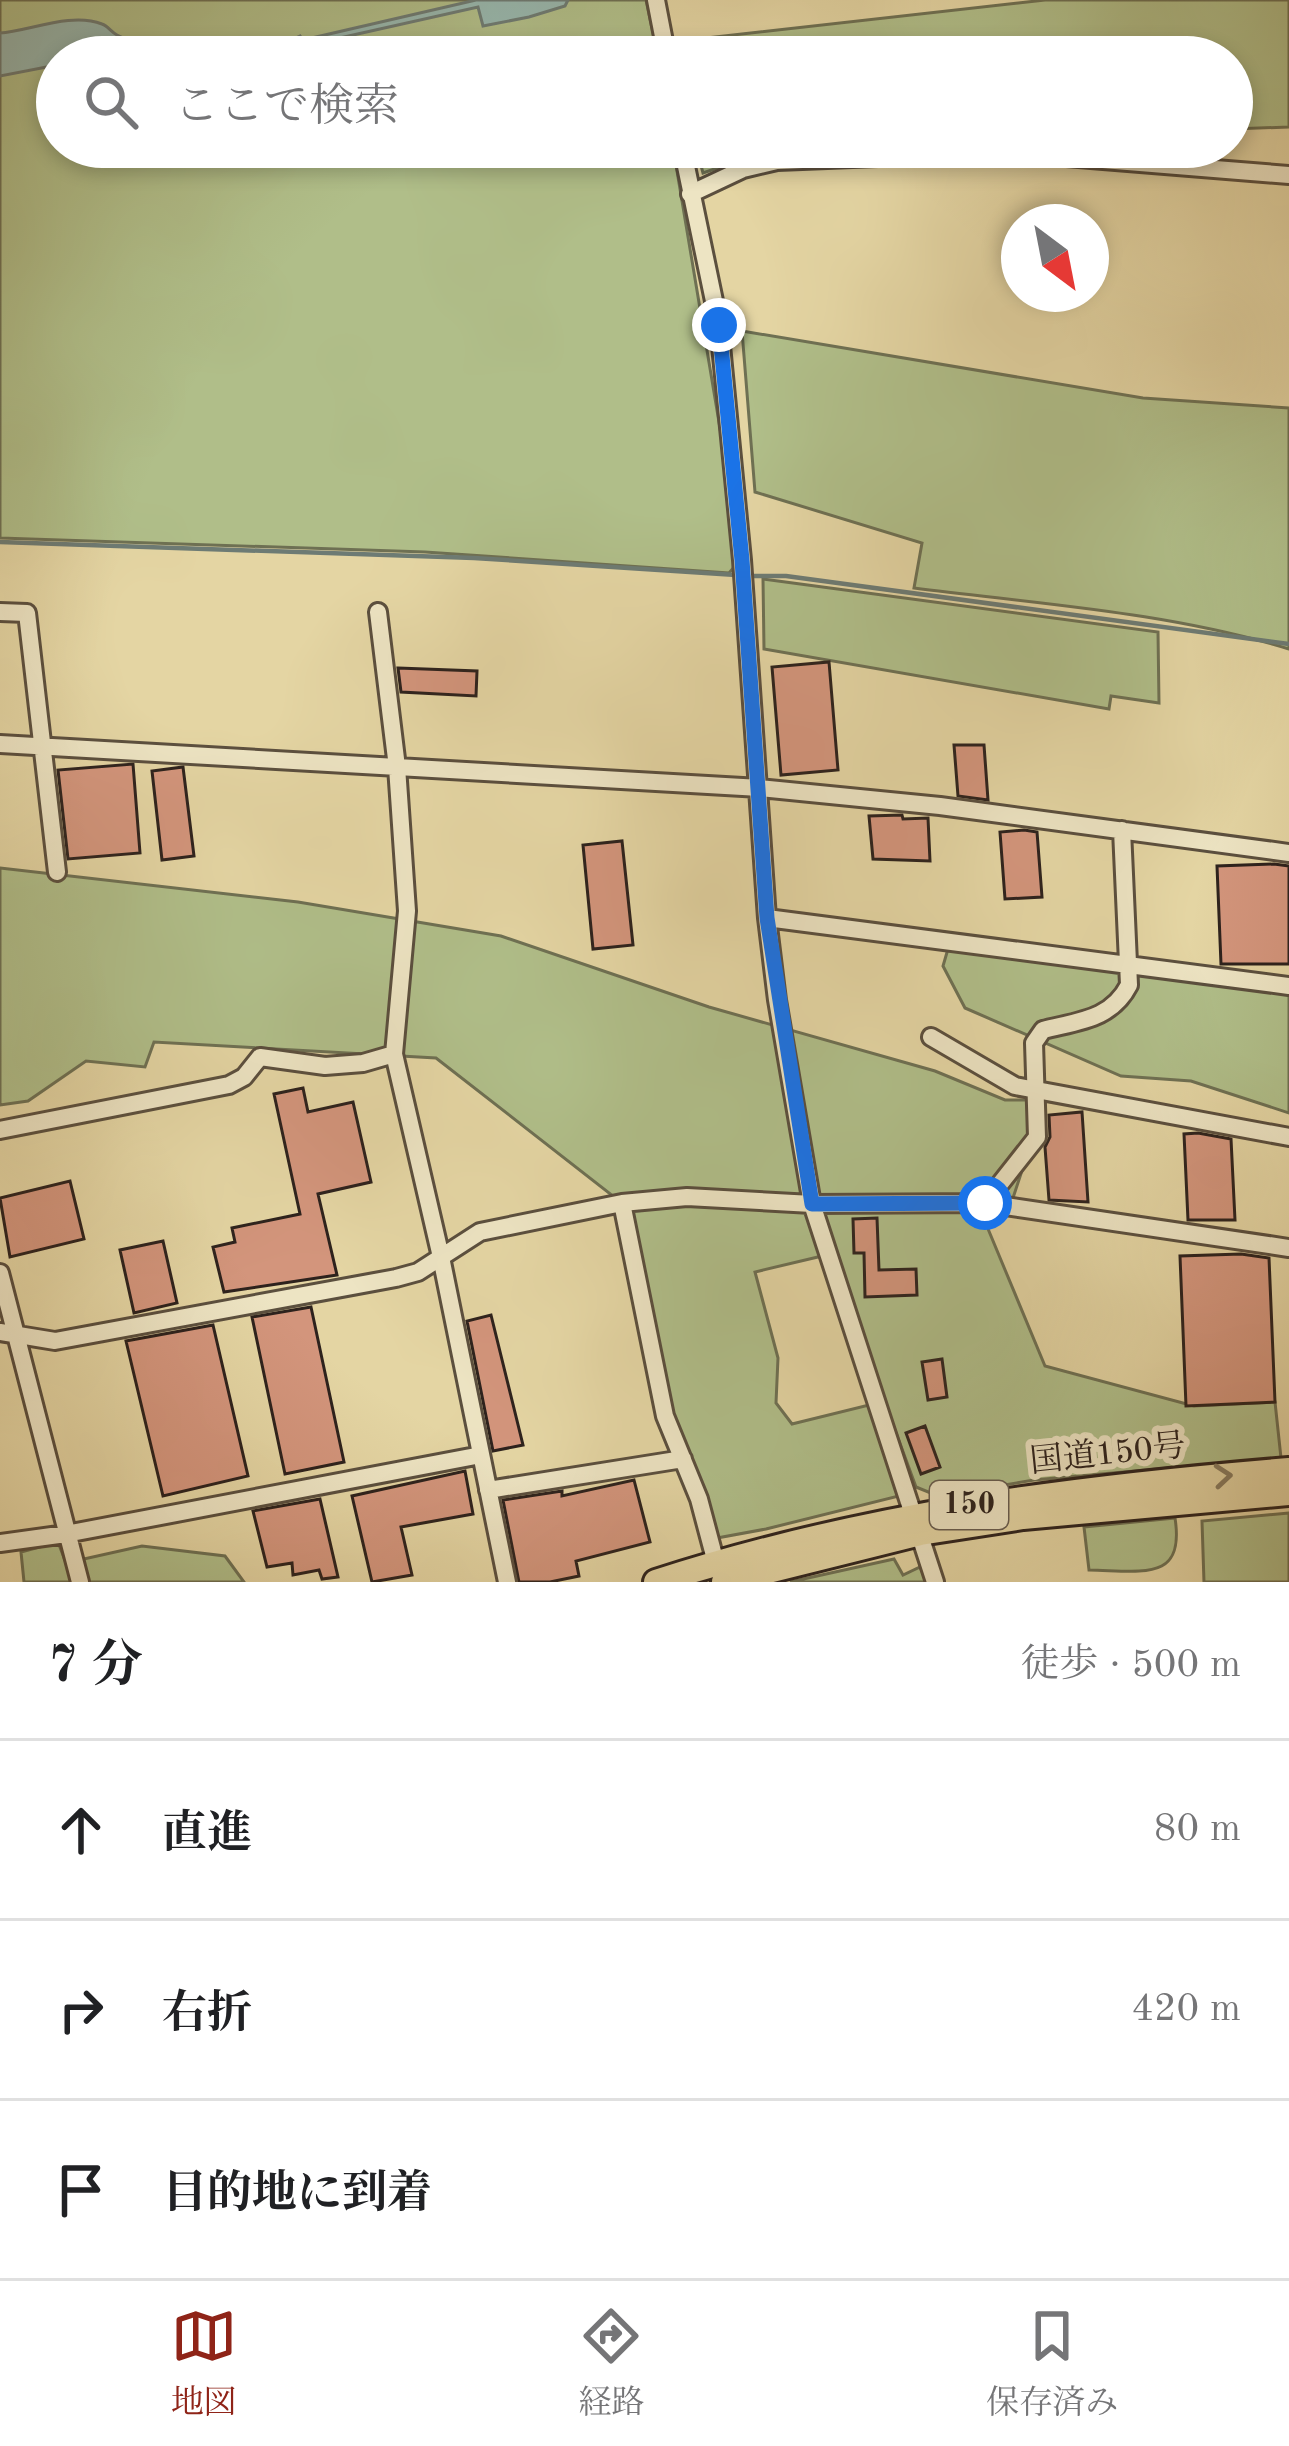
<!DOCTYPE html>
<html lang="ja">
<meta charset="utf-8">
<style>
:root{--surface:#fff;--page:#f2f2f2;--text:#202124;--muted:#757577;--line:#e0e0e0;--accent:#8f2418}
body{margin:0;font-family:"Old Standard TT","Noto Serif JP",serif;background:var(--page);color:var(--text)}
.compass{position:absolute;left:1001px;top:204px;width:108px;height:108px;border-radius:50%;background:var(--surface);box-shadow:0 6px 18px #0003;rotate:148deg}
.stop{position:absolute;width:36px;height:36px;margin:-27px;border:9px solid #1a73e8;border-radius:50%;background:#fff}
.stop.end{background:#1a73e8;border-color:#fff;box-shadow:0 3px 12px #0008}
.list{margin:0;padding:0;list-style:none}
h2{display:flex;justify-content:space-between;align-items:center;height:156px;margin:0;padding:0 48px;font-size:51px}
h2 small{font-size:39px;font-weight:400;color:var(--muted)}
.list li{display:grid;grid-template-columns:78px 1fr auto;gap:36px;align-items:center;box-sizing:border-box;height:180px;padding:0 48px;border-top:3px solid var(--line)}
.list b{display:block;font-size:45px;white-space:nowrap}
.list em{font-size:39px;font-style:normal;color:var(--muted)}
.icon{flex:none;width:66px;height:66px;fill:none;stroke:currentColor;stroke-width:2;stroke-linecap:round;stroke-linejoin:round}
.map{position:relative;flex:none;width:1289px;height:1582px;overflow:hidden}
.search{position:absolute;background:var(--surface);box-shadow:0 6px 18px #0003;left:36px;right:36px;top:36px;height:132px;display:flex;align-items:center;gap:30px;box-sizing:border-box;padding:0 42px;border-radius:66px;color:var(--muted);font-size:45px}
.sheet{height:696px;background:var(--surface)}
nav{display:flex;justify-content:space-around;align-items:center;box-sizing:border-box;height:168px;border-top:3px solid var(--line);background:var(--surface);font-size:33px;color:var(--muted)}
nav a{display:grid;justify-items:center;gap:6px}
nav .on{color:var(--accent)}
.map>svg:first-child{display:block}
</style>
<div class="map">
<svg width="1289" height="1582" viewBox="0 0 1289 1582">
<rect width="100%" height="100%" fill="#e4d5a3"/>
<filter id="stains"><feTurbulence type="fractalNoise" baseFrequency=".00167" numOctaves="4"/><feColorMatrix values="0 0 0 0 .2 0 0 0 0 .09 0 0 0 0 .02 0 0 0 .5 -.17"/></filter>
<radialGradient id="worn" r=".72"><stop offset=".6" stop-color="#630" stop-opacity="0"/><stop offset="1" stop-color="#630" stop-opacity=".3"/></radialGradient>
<path fill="#b0be89" stroke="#6e7053" stroke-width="3" d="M0 0H646L658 57H57V147H673L728 476 735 566 729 573 425 552 0 538Z
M1045 0H1289V127L1232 129V57H674L670 42Z
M696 147H778L703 173Z
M742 331 1143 398 1289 408V649C1168 612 1039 604 914 588L922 543 755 492Z
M763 579 1158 632 1159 703 1111 696 1109 709 764 649Z
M0 868 298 902 501 936 709 1007 935 1071 1005 1100H1037V1125L1010 1207 818 1197 822 1256 755 1272 778 1358 776 1403 792 1424 877 1403 899 1496 766 1529 717 1538 683 1459 622 1203 436 1058 154 1042 145 1067 86 1061 28 1101 0 1105Z
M950 942 1289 993V1113L1191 1081 1121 1076 965 1008 943 966Z
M819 1204H943L981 1212 1045 1366 1194 1406 1275 1402 1281 1458 1034 1480 938 1496 916 1487 860 1335Z
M1289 1513V1582H1204L1202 1521Z
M1175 1518C1185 1582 1143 1571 1089 1570L1084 1527Z
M58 1542 66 1563 142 1546 225 1556 244 1582H24L21 1552Z
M894 1559 903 1575 920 1567 927 1582H790Z"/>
<path fill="#97b7ae" stroke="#6d7b74" stroke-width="3" d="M476 0H568L565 6 529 17 483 26 478 7 304 46V51L283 57H159L113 46 77 57H57V65L0 76V33C29 31 71 12 102 24 108 26 111 32 117 35 169 62 249 61 300 36L303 40Z"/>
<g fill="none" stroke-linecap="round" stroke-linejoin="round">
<path stroke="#6d7b74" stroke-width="4.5" d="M0 542 474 558 736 575
M748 576H786L1289 644"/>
</g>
<path fill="#d3957c" stroke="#2d221d" stroke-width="3" d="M829 662 838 770 781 775 772 667Z
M398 668 477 671 476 696 401 692Z
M954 745H984L988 800 958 796Z
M133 764 140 853 68 859 58 770Z
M183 767 194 856 162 860 152 771Z
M902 815 903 819 928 818 930 861 873 859 869 816Z
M1024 830 1037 832 1042 897 1005 899 1000 832Z
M622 841 633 945 593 949 583 845Z
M1274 864 1289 866V964H1221L1217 866Z
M303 1088 308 1112 353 1102 371 1182 318 1194 337 1275 224 1292 213 1247 235 1242 232 1228 300 1214 274 1094Z
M1082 1112 1088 1202 1049 1200 1045 1147 1050 1137 1049 1115Z
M1198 1133 1231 1139 1235 1220H1188L1184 1134Z
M70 1181 84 1239 10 1257 0 1198Z
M877 1218 879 1270 916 1269 917 1295 865 1297 864 1253H854L853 1219Z
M163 1241 177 1303 134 1313 120 1250Z
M1241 1254 1269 1258 1275 1402 1186 1406 1180 1256Z
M311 1307 344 1462 285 1474 252 1317Z
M491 1315 523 1445 493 1451 467 1321Z
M213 1325 248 1476 163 1496 126 1341Z
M942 1359 947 1397 928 1400 922 1362Z
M925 1426 940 1467 921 1474 906 1433Z
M465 1471 473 1514 401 1527 412 1575 372 1582 352 1496Z
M634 1480 650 1542 576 1561 579 1576 550 1582H519L503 1500 562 1491V1496Z
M320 1499 338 1577 322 1579 319 1570 293 1575 292 1563 267 1567 253 1511Z"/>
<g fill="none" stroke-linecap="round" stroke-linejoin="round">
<defs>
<path id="minor" d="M656 0 667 57
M682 147 719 325 742 560 767 918 777 1000 812 1204 935 1582
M690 194 743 169 777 161 1004 152 1289 175
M0 612 27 613 57 872
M378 612 397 767 407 911 394 1054 441 1257 507 1582
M0 744 760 788 940 806 1289 853
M767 918 1289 986
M931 1037 1015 1086 1289 1137
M0 1130 229 1085 244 1077 260 1057 325 1066 363 1063 394 1054
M622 1203 665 1416 699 1499 716 1563
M985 1203 1037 1137 1034 1043 1043 1030C1078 1021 1111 1020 1129 985L1122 830
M0 1273 80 1582
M0 1332 55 1341 396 1278 418 1272 480 1232 622 1203 687 1197 812 1204 985 1203 1289 1248
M488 1490 683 1459
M0 1543 66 1534 481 1455"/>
<path id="highway" d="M656 1582C866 1514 1070 1488 1289 1470
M724 1582 920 1533 1023 1517 1289 1493"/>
</defs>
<use href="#minor" stroke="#5b4f3e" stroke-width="22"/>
<use href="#highway" stroke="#2d221d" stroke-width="30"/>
<use href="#minor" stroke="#ede4c3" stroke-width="16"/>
<use href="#highway" stroke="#e4d5a3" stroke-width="24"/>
</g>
<defs><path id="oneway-chevron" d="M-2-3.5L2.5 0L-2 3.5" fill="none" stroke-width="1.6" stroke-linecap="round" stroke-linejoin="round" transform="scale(3)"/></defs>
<use stroke="#887c60" href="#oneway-chevron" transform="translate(1223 1476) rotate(-5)"/>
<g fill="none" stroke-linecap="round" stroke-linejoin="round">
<path stroke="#1a73e8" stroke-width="15" d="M719 325 742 560 767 918 812 1204 985 1203"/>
</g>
<g text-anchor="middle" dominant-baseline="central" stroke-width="12" stroke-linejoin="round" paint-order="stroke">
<rect fill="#ede4c3" stroke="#675c4f" stroke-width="3" x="930" y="1481" width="78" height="48" rx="9"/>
<g font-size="30" font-weight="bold" fill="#2d221d">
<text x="969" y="1505">150</text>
</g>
<g font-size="33" fill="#2d221d" stroke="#ede4c3">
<text transform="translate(1108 1455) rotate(-6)">国道150号</text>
</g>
</g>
<rect width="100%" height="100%" filter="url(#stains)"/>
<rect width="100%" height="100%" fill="url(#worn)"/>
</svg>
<svg class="compass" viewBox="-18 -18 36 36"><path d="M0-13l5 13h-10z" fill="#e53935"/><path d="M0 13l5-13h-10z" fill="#757577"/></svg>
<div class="stop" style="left:985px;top:1203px"></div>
<div class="stop end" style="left:719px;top:325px"></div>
<div class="search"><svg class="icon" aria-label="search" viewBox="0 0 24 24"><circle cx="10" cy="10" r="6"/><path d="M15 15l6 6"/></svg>ここで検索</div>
</div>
<section class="sheet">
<h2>7 分<small>徒歩 · 500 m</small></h2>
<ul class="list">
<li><svg class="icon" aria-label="ahead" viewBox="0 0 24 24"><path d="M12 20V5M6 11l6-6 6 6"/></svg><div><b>直進</b></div><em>80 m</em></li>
<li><svg class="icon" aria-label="right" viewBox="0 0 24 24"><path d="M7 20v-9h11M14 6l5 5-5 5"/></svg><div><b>右折</b></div><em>420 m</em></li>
<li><svg class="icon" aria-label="arrive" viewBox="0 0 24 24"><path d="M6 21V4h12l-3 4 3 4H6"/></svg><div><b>目的地に到着</b></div></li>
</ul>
</section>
<nav>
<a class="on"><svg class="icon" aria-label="map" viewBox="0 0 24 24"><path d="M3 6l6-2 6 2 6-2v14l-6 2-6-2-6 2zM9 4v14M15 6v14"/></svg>地図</a>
<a><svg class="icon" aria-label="directions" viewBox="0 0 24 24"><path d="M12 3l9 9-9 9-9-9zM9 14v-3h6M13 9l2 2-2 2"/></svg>経路</a>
<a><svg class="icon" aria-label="saved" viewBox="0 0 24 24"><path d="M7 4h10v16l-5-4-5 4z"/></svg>保存済み</a>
</nav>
